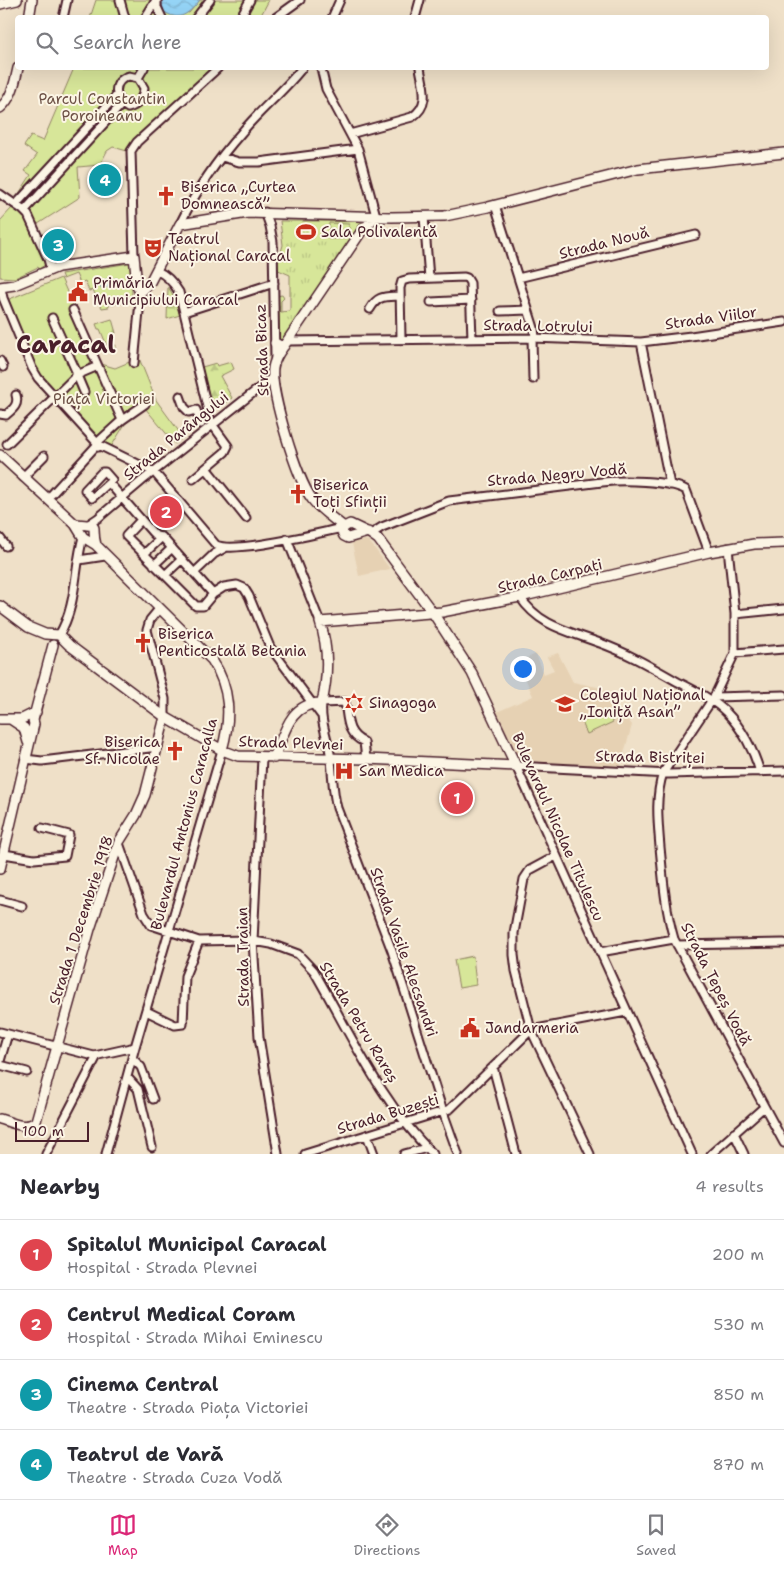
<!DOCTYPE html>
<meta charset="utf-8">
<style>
:root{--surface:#fff;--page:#f7f7f7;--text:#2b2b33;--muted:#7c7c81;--line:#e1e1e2;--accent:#db2777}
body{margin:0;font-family:"Shantell Sans",sans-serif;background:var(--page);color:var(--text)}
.scale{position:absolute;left:15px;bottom:12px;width:74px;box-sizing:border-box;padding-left:5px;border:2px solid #4a1f2b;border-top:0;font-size:14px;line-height:18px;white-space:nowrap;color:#4a1f2b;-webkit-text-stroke:4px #fcf5e5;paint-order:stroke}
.you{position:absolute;left:522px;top:668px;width:18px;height:18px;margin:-12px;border:4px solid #fff;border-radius:50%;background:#1a73e8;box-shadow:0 0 0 8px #1a73e833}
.badge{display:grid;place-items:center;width:32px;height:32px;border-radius:50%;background:var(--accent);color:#fff;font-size:16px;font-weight:700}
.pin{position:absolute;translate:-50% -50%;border:2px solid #fff;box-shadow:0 1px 5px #0006}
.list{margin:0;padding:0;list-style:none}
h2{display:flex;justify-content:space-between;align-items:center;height:65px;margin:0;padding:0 20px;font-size:21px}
h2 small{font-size:16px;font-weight:400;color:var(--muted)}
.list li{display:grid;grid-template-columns:32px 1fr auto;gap:15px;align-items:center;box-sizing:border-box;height:70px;padding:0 20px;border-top:1px solid var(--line)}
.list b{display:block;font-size:19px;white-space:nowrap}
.list p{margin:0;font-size:16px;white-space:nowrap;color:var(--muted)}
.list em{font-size:16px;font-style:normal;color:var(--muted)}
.icon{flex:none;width:28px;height:28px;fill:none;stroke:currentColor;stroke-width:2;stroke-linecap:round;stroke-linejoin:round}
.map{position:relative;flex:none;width:784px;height:1154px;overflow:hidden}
.search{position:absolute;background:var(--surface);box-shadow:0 5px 20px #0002;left:15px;right:15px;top:15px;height:55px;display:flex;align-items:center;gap:12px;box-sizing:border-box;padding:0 18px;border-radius:5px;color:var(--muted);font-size:19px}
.sheet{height:345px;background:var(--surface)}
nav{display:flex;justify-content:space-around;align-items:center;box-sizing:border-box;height:70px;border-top:1px solid var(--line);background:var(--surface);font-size:14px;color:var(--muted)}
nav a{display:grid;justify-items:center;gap:2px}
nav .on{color:var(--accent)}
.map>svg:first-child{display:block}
</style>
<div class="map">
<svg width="784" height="1154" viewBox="0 0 784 1154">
<defs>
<pattern id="grass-tufts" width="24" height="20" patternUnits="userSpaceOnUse" patternTransform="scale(1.25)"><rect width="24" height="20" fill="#d7e699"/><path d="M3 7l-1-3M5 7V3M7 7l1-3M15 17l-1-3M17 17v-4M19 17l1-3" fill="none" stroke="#bac584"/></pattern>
<pattern id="forest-firs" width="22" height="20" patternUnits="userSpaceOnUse" patternTransform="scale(1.25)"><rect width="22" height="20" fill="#d7e699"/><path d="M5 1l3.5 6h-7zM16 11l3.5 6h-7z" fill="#bac584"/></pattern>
<pattern id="water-waves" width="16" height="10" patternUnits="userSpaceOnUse" patternTransform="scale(1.25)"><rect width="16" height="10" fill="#95d4f6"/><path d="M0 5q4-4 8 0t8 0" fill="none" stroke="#82b6d3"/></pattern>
</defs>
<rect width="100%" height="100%" fill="#efe0c8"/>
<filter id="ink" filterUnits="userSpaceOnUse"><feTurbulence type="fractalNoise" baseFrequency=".02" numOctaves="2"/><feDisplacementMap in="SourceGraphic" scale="10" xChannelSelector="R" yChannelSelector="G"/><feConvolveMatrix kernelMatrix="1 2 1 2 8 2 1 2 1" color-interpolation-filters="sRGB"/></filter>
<g filter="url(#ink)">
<path fill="#e6d1b3" d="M365 540 369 541 390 569 359 576 352 543Z
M558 653 573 682 602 688 632 725 620 767 528 763 518 755 497 712 533 696 518 662 536 654 544 674 554 670 547 657Z"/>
<path fill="url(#grass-tufts)" stroke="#908262" d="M280 221H362L283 340 277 339 276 296 282 295 284 298 281 301V312L290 311V275L276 269 283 245Z"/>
<path fill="url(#forest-firs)" stroke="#908262" d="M168 287 172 293 180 315 167 319Z
M112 319 116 333 114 334 115 338 110 341 112 346 116 345 115 350 110 353 100 329H98L96 324Z
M231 362 234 369 220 376 232 398 225 404 222 398 211 404 202 367 216 363 217 366Z"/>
<path fill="#d7e699" stroke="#908262" d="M96 0H162V5L189 13 200 0H269L260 17 90 18Z
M74 68H214L127 151 113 147 107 151 100 165 78 167 80 197 38 224 27 208 16 198 31 175 25 171 37 155 24 146 31 136 43 141Z
M12 208 24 215 46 264 39 269 38 267 15 278 0 277V221Z
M329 223 349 224V236H346V239H328Z
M130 263 132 292 131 303 109 304V307L102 308 93 290 89 291 85 281 80 283 76 274 63 279 61 274Z
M61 278 98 363 115 368 139 358 156 400 183 437 175 444 145 408 125 424 111 447 101 443 36 372 7 300Z
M608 710 613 722 587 734 582 722Z
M473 956 476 985 459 988 454 960Z"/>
<path fill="url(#water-waves)" stroke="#778ca5" d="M162 0H200C189 13 180 23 163 11Z
M117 278 120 281 118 286 101 288 100 280Z"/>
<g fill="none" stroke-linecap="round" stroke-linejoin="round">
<defs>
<path id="minor" d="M120 0 125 18
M157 0V7L162 18
M63 18 67 0
M145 18 156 0
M196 18 210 0
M240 18 250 0
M275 18 300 0
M332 18 340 0
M415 18 420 0
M321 68 326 89 358 149 376 216
M129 76 138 78 144 88C143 98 138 106 128 108 114 101 111 81 129 76Z
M138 78 144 68
M350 134 412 117C431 105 423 86 420 68
M222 157 239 162H259L358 149
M0 194 23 210 28 215 48 259 51 270
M19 201 116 96
M495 205 534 328 535 338
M27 208 122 104
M265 212 270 226 273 242 275 358
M424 217 429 278
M180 224C196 191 217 160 242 132 261 109 284 91 302 68
M134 256 131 151 137 142 218 68
M157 271C167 275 173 282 179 292L209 415 212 424 228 446 225 452 193 479
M518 278 696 235
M1 288 3 298 32 368 38 378 99 445 154 472 216 545C235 554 318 533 343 528
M431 302 471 300
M370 309C378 295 385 297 400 296
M73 310 122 420
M500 311 528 310
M184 312 274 283
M52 318 76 371
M532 338 533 379
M401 339 400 288 402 281 409 279 464 277 467 278 470 283 472 339
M288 341 532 338 641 342 691 336 784 322
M641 342 670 485
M0 361 3 367
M134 363 141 291
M76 373 84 392
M180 396 184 407 189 412 196 410 201 424
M0 414 6 415C13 409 19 405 16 395
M100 440 122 420 145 404
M7 444 77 375 98 366
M206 468 246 518
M102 472H105L112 480 92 498 85 490Z
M23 477 44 456
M109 483 152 532 156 536 162 537 213 594
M52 494 96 446 98 447
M141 520 126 536 196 606H203L213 594 224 587 237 585 244 588 249 596 270 647 321 715
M89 524 98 518 143 480 273 377
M371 534 382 527 449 501 602 482C621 480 669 480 686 490L709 552
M0 538 6 546
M287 539 320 622
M728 548 735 614V653L714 697 663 773C655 797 658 822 660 847 663 878 665 908 674 939L784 1143
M144 554 162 537
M79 560 105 556
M154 565 172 548
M194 573 214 554 225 548
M165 575 182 559
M520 597C540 627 569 631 600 643 628 653 653 668 678 682 695 691 713 699 726 712 742 728 754 751 760 772
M159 609 150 620 147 630 165 699V717
M735 614 784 609
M59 635C77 606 74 570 83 537
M735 653 784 649
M714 697 784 695
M262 758 253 941 259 1037 278 1154
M25 759 42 761 158 747
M366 759 364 742C346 734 348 719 345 702L322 703C320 721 327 736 330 753 333 772 332 790 337 808L392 951 443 1112 458 1154
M119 843 144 914 151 925 199 941 248 940 271 944 298 954 314 971C350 1033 381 1103 433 1154
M4 854 34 859 65 856 69 835 42 828
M556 856 530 870 524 879 514 933V955L516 971 531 1030 590 1154
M0 900 22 906
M677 945 784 943
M600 952 674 939
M146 1011 175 1025 183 1024 185 976 199 941
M0 1032 94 1056 135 1047
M132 1058 141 1067 153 1099
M0 1061 7 1037
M0 1065 27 1072
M493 1067 516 1154
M127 1077 138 1089 152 1147
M734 1133 744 1154
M367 1135 374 1154
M46 1154 97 1056
M106 1154 135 1047 222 750
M305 1154 450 1109 531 1030 626 1012
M404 1154 427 1148
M692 1154 516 766 669 774 784 771
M711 1154 764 1107"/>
<path id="major" d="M0 4 17 0
M29 18 32 0
M0 108C12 98 15 82 18 68
M0 287 14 285 58 267 134 256 137 285 139 290H143L149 284 180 224 248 213 392 217 445 216 488 207 638 169 784 153
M275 343 281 346H284
M0 455 75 524 83 537 96 545 212 660C231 689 231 718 222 750
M75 524C103 526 90 524 96 545
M344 527C333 518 320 510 312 499 297 480 270 391 273 368 274 362 276 358 279 353L361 232 376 216
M0 606 28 627 45 634 59 635 69 645 165 717 222 750 238 756 366 759 516 766 472 673 433 613 378 539 371 534 350 524 344 527 342 532 344 536 348 538 368 532
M0 719H22L36 712
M12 720 24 728 28 742
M274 758C284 734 290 702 322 703 328 675 329 650 320 622L442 612 520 597 709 552 754 544 784 543
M0 869 34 724 33 720 53 645
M0 1119C11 1122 27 1131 36 1121L90 929 119 842 136 815 145 795 165 717"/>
</defs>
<use href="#minor" stroke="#4a1f2b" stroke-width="11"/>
<use href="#major" stroke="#4a1f2b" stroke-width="12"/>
<use href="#minor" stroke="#fcf5e5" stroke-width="7"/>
<use href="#major" stroke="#fcf5e5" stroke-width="9"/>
</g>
</g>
<defs>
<symbol id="church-bare" viewBox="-9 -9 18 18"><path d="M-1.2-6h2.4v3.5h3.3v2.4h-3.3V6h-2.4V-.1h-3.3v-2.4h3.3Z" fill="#c8321e" stroke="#fcf5e5" stroke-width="2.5" paint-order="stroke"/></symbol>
<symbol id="stadium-bare" viewBox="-9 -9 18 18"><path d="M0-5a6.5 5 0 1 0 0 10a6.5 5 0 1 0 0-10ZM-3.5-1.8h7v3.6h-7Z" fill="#c8321e" stroke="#fcf5e5" stroke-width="2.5" paint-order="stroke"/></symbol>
<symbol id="theatre-bare" viewBox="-9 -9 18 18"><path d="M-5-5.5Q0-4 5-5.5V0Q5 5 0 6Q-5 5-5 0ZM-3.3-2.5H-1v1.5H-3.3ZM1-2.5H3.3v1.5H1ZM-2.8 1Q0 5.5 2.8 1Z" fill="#c8321e" stroke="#fcf5e5" stroke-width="2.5" paint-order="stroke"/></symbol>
<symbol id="civic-bare" viewBox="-9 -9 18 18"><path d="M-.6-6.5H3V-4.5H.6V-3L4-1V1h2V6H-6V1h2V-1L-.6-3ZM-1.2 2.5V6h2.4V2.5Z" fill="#c8321e" stroke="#fcf5e5" stroke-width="2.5" paint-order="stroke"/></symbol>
<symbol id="synagogue-bare" viewBox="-9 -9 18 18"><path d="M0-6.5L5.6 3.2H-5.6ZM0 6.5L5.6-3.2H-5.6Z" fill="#c8321e" stroke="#fcf5e5" stroke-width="2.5" paint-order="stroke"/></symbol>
<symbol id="school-bare" viewBox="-9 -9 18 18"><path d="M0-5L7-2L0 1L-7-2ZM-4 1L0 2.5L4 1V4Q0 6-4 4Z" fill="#c8321e" stroke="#fcf5e5" stroke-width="2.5" paint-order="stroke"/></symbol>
<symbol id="hospital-bare" viewBox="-9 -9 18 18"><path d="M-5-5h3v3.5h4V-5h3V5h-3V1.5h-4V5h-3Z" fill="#c8321e" stroke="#fcf5e5" stroke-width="2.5" paint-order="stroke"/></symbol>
</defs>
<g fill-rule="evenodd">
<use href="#church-bare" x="152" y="182" width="28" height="28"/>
<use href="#stadium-bare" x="292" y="218" width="28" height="28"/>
<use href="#theatre-bare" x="139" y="234" width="28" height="28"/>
<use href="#civic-bare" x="64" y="278" width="28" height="28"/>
<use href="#church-bare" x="284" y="480" width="28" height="28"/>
<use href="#church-bare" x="129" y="629" width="28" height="28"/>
<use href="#synagogue-bare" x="340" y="689" width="28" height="28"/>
<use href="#school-bare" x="551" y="690" width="28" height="28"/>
<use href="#church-bare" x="161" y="737" width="28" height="28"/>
<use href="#hospital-bare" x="330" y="757" width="28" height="28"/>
<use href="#civic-bare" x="456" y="1014" width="28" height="28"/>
</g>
<g text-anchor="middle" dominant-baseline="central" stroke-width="4" stroke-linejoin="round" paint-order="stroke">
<g font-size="15" fill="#6d5146" stroke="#fcf5e5">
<text x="102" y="99">Parcul Constantin<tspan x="102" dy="17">Poroineanu</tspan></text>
<text x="104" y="399">Piața Victoriei</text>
</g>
<g font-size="15" fill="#4a1f2b" stroke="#fcf5e5" text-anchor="start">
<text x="181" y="187">Biserica „Curtea<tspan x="181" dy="17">Domnească”</tspan></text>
<text x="321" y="232">Sala Polivalentă</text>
<text x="168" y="239">Teatrul<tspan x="168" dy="17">Național Caracal</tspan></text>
<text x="93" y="283">Primăria<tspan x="93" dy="17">Municipiului Caracal</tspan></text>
<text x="313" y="485">Biserica<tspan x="313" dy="17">Toți Sfinții</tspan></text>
<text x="158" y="634">Biserica<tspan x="158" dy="17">Penticostală Betania</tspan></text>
<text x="580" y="695">Colegiul Național<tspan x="580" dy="17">„Ioniță Asan”</tspan></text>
<text x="369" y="703">Sinagoga</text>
<text x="160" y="742" text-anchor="end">Biserica<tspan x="160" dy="17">Sf. Nicolae</tspan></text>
<text x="359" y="771">San Medica</text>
<text x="485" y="1028">Jandarmeria</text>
</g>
<g font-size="15" fill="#4a1f2b" stroke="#fcf5e5">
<text transform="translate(604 243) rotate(-14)">Strada Nouă</text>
<text transform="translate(711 318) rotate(-8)">Strada Viilor</text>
<text transform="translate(538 326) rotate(1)">Strada Lotrului</text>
<text transform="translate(262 350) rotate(-92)">Strada Bicaz</text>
<text transform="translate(176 436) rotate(-39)">Strada Parângului</text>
<text transform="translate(557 475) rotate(-5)">Strada Negru Vodă</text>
<text transform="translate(550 576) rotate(-13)">Strada Carpați</text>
<text transform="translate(291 743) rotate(2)">Strada Plevnei</text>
<text transform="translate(650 757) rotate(1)">Strada Bistriței</text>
<text transform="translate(184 824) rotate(-75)">Bulevardul Antonius Caracalla</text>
<text transform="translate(558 827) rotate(66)">Bulevardul Nicolae Titulescu</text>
<text transform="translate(81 920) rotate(-72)">Strada 1 Decembrie 1918</text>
<text transform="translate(404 952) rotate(71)">Strada Vasile Alecsandri</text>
<text transform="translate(243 957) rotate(-91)">Strada Traian</text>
<text transform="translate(716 984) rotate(63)">Strada Țepeș Vodă</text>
<text transform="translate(359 1022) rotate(59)">Strada Petru Rareș</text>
<text transform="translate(388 1114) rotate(-17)">Strada Buzești</text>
</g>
<g font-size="25" font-weight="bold" fill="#4a1f2b" stroke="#fcf5e5">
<text x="66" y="344">Caracal</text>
</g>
</g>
</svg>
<div class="scale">100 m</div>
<div class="you"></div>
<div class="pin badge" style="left:457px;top:798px;background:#e0444e">1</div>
<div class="pin badge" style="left:166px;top:512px;background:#e0444e">2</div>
<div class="pin badge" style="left:58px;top:245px;background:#0f9aa8">3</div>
<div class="pin badge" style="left:105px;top:180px;background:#0f9aa8">4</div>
<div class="search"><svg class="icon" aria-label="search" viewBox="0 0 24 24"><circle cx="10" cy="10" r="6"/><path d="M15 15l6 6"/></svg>Search here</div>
</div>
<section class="sheet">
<h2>Nearby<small>4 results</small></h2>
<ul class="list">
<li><span class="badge" style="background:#e0444e">1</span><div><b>Spitalul Municipal Caracal</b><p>Hospital · Strada Plevnei</p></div><em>200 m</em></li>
<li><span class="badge" style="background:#e0444e">2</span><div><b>Centrul Medical Coram</b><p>Hospital · Strada Mihai Eminescu</p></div><em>530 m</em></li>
<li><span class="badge" style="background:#0f9aa8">3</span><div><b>Cinema Central</b><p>Theatre · Strada Piața Victoriei</p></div><em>850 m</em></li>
<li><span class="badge" style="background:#0f9aa8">4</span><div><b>Teatrul de Vară</b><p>Theatre · Strada Cuza Vodă</p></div><em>870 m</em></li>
</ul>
</section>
<nav>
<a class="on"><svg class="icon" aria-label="map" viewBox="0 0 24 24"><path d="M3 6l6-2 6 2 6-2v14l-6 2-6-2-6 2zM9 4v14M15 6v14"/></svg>Map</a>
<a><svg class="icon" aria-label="directions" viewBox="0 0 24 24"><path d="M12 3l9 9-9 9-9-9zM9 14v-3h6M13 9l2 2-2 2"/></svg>Directions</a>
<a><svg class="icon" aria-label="saved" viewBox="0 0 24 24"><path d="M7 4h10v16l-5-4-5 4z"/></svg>Saved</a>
</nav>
